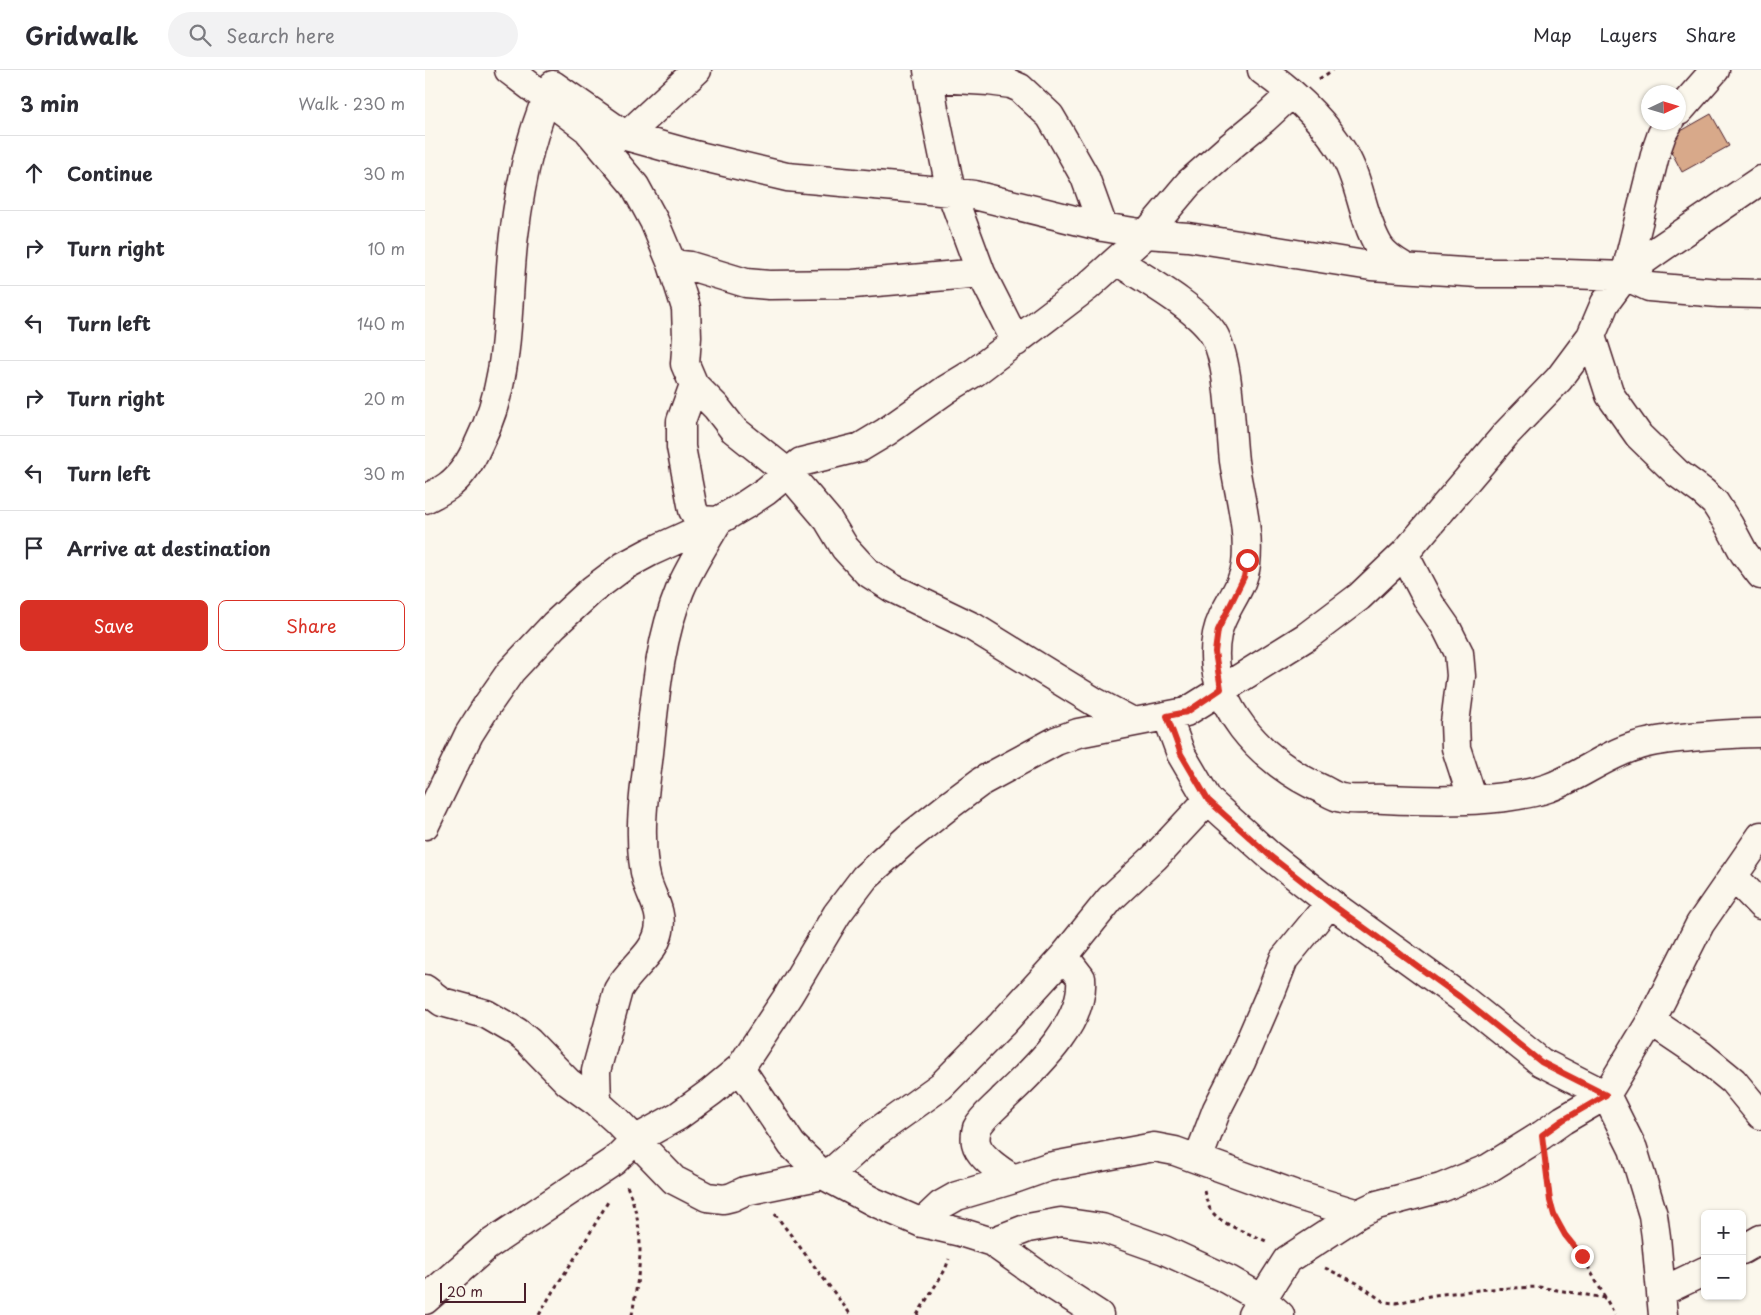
<!DOCTYPE html>
<meta charset="utf-8">
<style>
:root{--surface:#fff;--page:#f2f2f3;--text:#2b2b33;--muted:#7c7c81;--line:#e1e1e2;--accent:#d93025}
body{margin:0;font-family:"Playpen Sans",sans-serif;background:var(--page);color:var(--text)}
.controls{position:absolute;right:15px;bottom:15px;display:grid;overflow:hidden;border-radius:8px;box-shadow:0 1px 4px #0004}
.controls button{width:45px;height:45px;display:grid;place-items:center;padding:0;border:0;border-bottom:1px solid var(--line);background:var(--surface);color:var(--text);font:25px sans-serif}
.compass{position:absolute;left:1216px;top:15px;width:45px;height:45px;border-radius:50%;background:var(--surface);box-shadow:0 1px 4px #0004;rotate:86deg}
.scale{position:absolute;left:15px;bottom:12px;width:86px;box-sizing:border-box;padding-left:5px;border:2px solid #4a1f2b;border-top:0;font-size:14px;line-height:18px;white-space:nowrap;color:#4a1f2b;-webkit-text-stroke:4px #fbf7ec;paint-order:stroke}
.stop{position:absolute;width:15px;height:15px;margin:-11px;border:4px solid #d93025;border-radius:50%;background:#fff}
.stop.end{background:#d93025;border-color:#fff;box-shadow:0 1px 5px #0008}
.list{margin:0;padding:0;list-style:none}
h2{display:flex;justify-content:space-between;align-items:center;height:65px;margin:0;padding:0 20px;font-size:21px}
h2 small{font-size:16px;font-weight:400;color:var(--muted)}
.list li{display:grid;grid-template-columns:32px 1fr auto;gap:15px;align-items:center;box-sizing:border-box;height:75px;padding:0 20px;border-top:1px solid var(--line)}
.list b{display:block;font-size:19px;white-space:nowrap}
.list em{font-size:16px;font-style:normal;color:var(--muted)}
.actions{display:flex;gap:10px;padding:15px 20px}
.actions a{flex:1;padding:11px 0;border:1px solid var(--accent);border-radius:8px;text-align:center;font-size:18px;color:var(--accent)}
.actions .main{background:var(--accent);color:#fff}
.icon{flex:none;width:28px;height:28px;fill:none;stroke:currentColor;stroke-width:2;stroke-linecap:round;stroke-linejoin:round}
.map{position:relative;flex:none;width:1336px;height:1245px;overflow:hidden}
header{display:flex;align-items:center;gap:30px;box-sizing:border-box;height:70px;padding:0 25px;background:var(--surface);border-bottom:1px solid var(--line)}
header strong{font-size:24px}
nav{display:flex;gap:28px;margin-inline-start:auto;font-size:18px}
.search{width:350px;height:45px;background:var(--page);display:flex;align-items:center;gap:12px;box-sizing:border-box;padding:0 18px;border-radius:28px;color:var(--muted);font-size:19px}
main{display:flex}
aside{flex:1;background:var(--surface)}
.map>svg:first-child{display:block}
</style>
<header>
<strong>Gridwalk</strong>
<div class="search"><svg class="icon" aria-label="search" viewBox="0 0 24 24"><circle cx="10" cy="10" r="6"/><path d="M15 15l6 6"/></svg>Search here</div>
<nav><a>Map</a><a>Layers</a><a>Share</a></nav>
</header>
<main>
<aside>
<h2>3 min<small>Walk · 230 m</small></h2>
<ul class="list">
<li><svg class="icon" aria-label="ahead" viewBox="0 0 24 24"><path d="M12 20V5M6 11l6-6 6 6"/></svg><div><b>Continue</b></div><em>30 m</em></li>
<li><svg class="icon" aria-label="right" viewBox="0 0 24 24"><path d="M7 20v-9h11M14 6l5 5-5 5"/></svg><div><b>Turn right</b></div><em>10 m</em></li>
<li><svg class="icon" aria-label="left" viewBox="0 0 24 24"><path d="M17 20v-9H6M10 6l-5 5 5 5"/></svg><div><b>Turn left</b></div><em>140 m</em></li>
<li><svg class="icon" aria-label="right" viewBox="0 0 24 24"><path d="M7 20v-9h11M14 6l5 5-5 5"/></svg><div><b>Turn right</b></div><em>20 m</em></li>
<li><svg class="icon" aria-label="left" viewBox="0 0 24 24"><path d="M17 20v-9H6M10 6l-5 5 5 5"/></svg><div><b>Turn left</b></div><em>30 m</em></li>
<li><svg class="icon" aria-label="arrive" viewBox="0 0 24 24"><path d="M6 21V4h12l-3 4 3 4H6"/></svg><div><b>Arrive at destination</b></div></li>
</ul>
<div class="actions"><a class="main">Save</a><a>Share</a></div>
</aside>
<div class="map">
<svg width="1336" height="1245" viewBox="0 0 1336 1245">
<rect width="100%" height="100%" fill="#fbf7ec"/>
<filter id="ink" filterUnits="userSpaceOnUse"><feTurbulence type="fractalNoise" baseFrequency=".02" numOctaves="2"/><feDisplacementMap in="SourceGraphic" scale="10" xChannelSelector="R" yChannelSelector="G"/><feConvolveMatrix kernelMatrix="1 2 1 2 8 2 1 2 1" color-interpolation-filters="sRGB"/></filter>
<g filter="url(#ink)">
<path fill="#d8a98a" stroke="#4a1f2b" d="M1286 44 1304 76 1257 102 1240 70Z"/>
<g fill="none" stroke-linecap="round" stroke-linejoin="round">
<defs>
<path id="minor" d="M84 0 162 59 210 116 229 151 247 194 261 238 262 267 260 294 269 315 291 337 308 359 363 403 403 450 420 478 442 502 467 518 548 557 670 632 708 652
M503 0 509 39 526 122 556 203 591 272
M504 0 512 8 563 11 586 14 595 18 625 46 635 63 660 107 678 157
M837 0C868 22 899 51 919 84 936 113 937 148 954 176 960 186 971 192 981 198
M128 15 201 66 266 84 362 107 526 122 549 125 678 157 721 164 763 167 946 196 1053 203H1112L1200 206 1224 217 1294 223 1336 224
M1254 41 1290 0
M201 66 272 0
M692 191C718 208 771 237 788 263 805 290 805 357 809 391 814 425 825 460 821 494 818 520 797 539 792 564 778 632 839 694 897 719 903 722 910 727 917 728 930 731 946 728 960 729 1001 731 1040 732 1080 727 1095 725 1109 723 1123 718 1154 707 1180 685 1211 676 1229 670 1247 669 1265 667 1289 665 1312 663 1336 663
M247 194 265 196 321 213 344 215 428 214 556 203
M1200 206 1231 81 1237 64 1244 52
M1166 266 1185 325 1214 366 1252 403 1278 422 1290 433 1304 455 1319 483 1336 505
M0 429C8 425 16 421 23 416 38 405 47 389 54 373 88 305 80 238 89 165 95 117 106 58 128 15
M979 484 1005 534 1021 557 1034 583 1036 606 1030 653 1031 678 1048 730
M742 646 756 684 783 730 844 785 905 833 1035 927 1116 992 1181 1025 1208 1079 1228 1145 1231 1167 1238 1245
M0 755 44 664 63 634 86 601 129 555 167 520 199 496 225 482 293 451 320 435 341 421 376 392 436 377 461 362 522 319 550 302 662 217 721 164 764 113 806 76 839 49 866 24
M1308 806 1336 835
M0 919 17 932 61 944 92 962 104 972 143 1012 172 1033 191 1050 249 1110 282 1127 299 1129 307 1127 320 1121 398 1105 411 1098 449 1064 516 1016 577 954 639 886 685 829 730 787 783 730
M1226 951 1275 984 1308 1011 1336 1045
M315 998 367 1075 398 1105 449 1132 497 1153 535 1162 567 1172 629 1216 674 1245
M172 1033 171 1001 193 920C204 899 229 885 234 861 238 842 227 828 222 811 218 796 217 781 217 766 216 739 221 710 224 683 230 629 234 571 255 520 264 498 281 472 293 451L274 450 268 440 256 377V351L269 315
M773 1089 792 1039 816 992 845 925 859 889 905 833
M589 1109C577 1102 554 1087 551 1073 550 1069 551 1061 552 1058 557 1047 570 1038 578 1029 608 1000 660 954 656 908L639 886
M497 1153 516 1135 532 1126 589 1109 623 1097 729 1077 750 1081 874 1126 933 1144
M567 1172 603 1158 636 1152 677 1158 739 1180 804 1210 837 1229 855 1245
M1317 1180 1336 1169
M1236 1222 1280 1201
M0 1230 62 1176 189 1091 210 1070 253 1046 286 1022 315 998 363 926 412 844 440 807 483 768 526 734 557 711 631 671 653 663 761 642 881 567 934 527 979 484 1081 364 1134 309 1166 266 1180 233 1200 206 1212 195 1236 178 1336 110
M827 1245 862 1190 933 1144 952 1135 1016 1118 1064 1098 1117 1065 1138 1050 1181 1025 1226 951 1275 854 1336 766"/>
</defs>
<use href="#minor" stroke="#4a1f2b" stroke-width="31"/>
<path stroke="#4a1f2b" stroke-width="3" stroke-dasharray="4 4" stroke-linecap="butt" d="M894 9 908 0
M1122 1095 1125 1131 1129 1145 1140 1165 1157 1186 1190 1245
M202 1116C222 1164 215 1196 207 1245
M779 1121C781 1129 783 1137 788 1143 801 1157 824 1163 841 1171
M350 1144 426 1245
M900 1198 932 1213 959 1232 971 1233 1009 1225 1063 1219 1114 1217 1180 1228
M114 1245 128 1221 155 1180 184 1130
M492 1245 520 1200 524 1189"/>
<use href="#minor" stroke="#fbf7ec" stroke-width="28"/>
</g>
</g>
<g fill="none" stroke-linecap="round" stroke-linejoin="round" filter="url(#ink)">
<path stroke="#d93025" stroke-width="6" d="M822 490 819 507 793 560 790 582 796 619 762 642 742 646 756 684 783 730 844 785 905 833 1035 927 1116 992 1181 1025 1138 1050 1117 1065 1125 1131 1129 1145 1140 1165 1157 1186"/>
</g>
</svg>
<div class="controls">
<button>+</button>
<button>−</button>
</div>
<svg class="compass" viewBox="-18 -18 36 36"><path d="M0-13l5 13h-10z" fill="#e53935"/><path d="M0 13l5-13h-10z" fill="#7c7c81"/></svg>
<div class="scale">20 m</div>
<div class="stop" style="left:822px;top:490px"></div>
<div class="stop end" style="left:1157px;top:1186px"></div>
</div>
</main>
